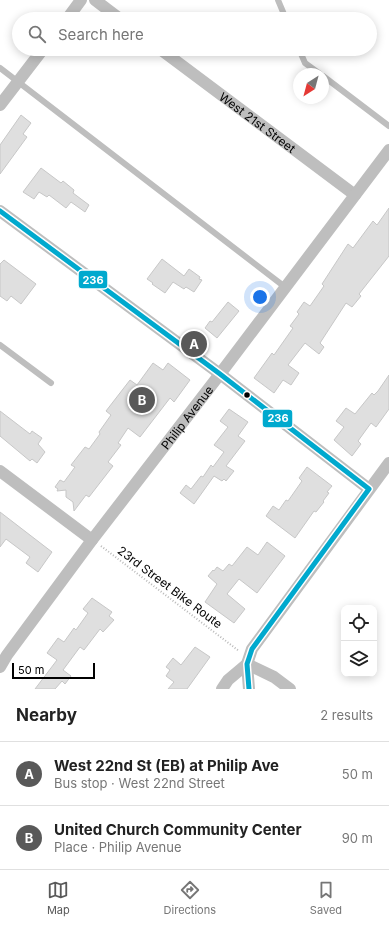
<!DOCTYPE html>
<meta charset="utf-8">
<style>
:root{--surface:#fff;--page:#f6f6f6;--text:#222;--muted:#767676;--line:#e0e0e0;--accent:#595959}
body{margin:0;font-family:Inter,sans-serif;background:var(--page);color:var(--text)}
.controls{position:absolute;right:12px;bottom:12px;display:grid;overflow:hidden;border-radius:8px;box-shadow:0 2px 10px #0003}
.controls button{width:36px;height:36px;display:grid;place-items:center;padding:0;border:0;border-bottom:1px solid var(--line);background:var(--surface);color:var(--text);font:20px sans-serif}
.compass{position:absolute;left:293px;top:68px;width:36px;height:36px;border-radius:50%;background:var(--surface);box-shadow:0 2px 10px #0003;rotate:216deg}
.scale{position:absolute;left:12px;bottom:10px;width:83px;box-sizing:border-box;padding-left:4px;border:2px solid #000;border-top:0;font-size:11px;line-height:14px;white-space:nowrap;color:#000;-webkit-text-stroke:3px #fff;paint-order:stroke}
.you{position:absolute;left:260px;top:297px;width:14px;height:14px;margin:-10px;border:3px solid #fff;border-radius:50%;background:#1a73e8;box-shadow:0 0 0 6px #1a73e833}
.badge{display:grid;place-items:center;width:26px;height:26px;border-radius:50%;background:var(--accent);color:#fff;font-size:13px;font-weight:700}
.pin{position:absolute;translate:-50% -50%;border:2px solid #fff;box-shadow:0 1px 4px #0006}
.list{margin:0;padding:0;list-style:none}
h2{display:flex;justify-content:space-between;align-items:center;height:52px;margin:0;padding:0 16px;font-size:17px}
h2 small{font-size:13px;font-weight:400;color:var(--muted)}
.list li{display:grid;grid-template-columns:26px 1fr auto;gap:12px;align-items:center;box-sizing:border-box;height:64px;padding:0 16px;border-top:1px solid var(--line)}
.list b{display:block;font-size:15px;white-space:nowrap}
.list p{margin:0;font-size:13px;white-space:nowrap;color:var(--muted)}
.list em{font-size:13px;font-style:normal;color:var(--muted)}
.icon{flex:none;width:22px;height:22px;fill:none;stroke:currentColor;stroke-width:2;stroke-linecap:round;stroke-linejoin:round}
.map{position:relative;flex:none;width:389px;height:689px;overflow:hidden}
.search{position:absolute;background:var(--surface);box-shadow:0 2px 10px #0003;left:12px;right:12px;top:12px;height:44px;display:flex;align-items:center;gap:10px;box-sizing:border-box;padding:0 14px;border-radius:22px;color:var(--muted);font-size:15px}
.sheet{height:180px;background:var(--surface)}
nav{display:flex;justify-content:space-around;align-items:center;box-sizing:border-box;height:56px;border-top:1px solid var(--line);background:var(--surface);font-size:11px;color:var(--muted)}
nav a{display:grid;justify-items:center;gap:2px}
nav .on{color:var(--accent)}
.map>svg:first-child{display:block}
</style>
<div class="map">
<svg width="389" height="689" viewBox="0 0 389 689">
<rect width="100%" height="100%" fill="#fff"/>
<path fill="#dfdfdf" stroke="#c7c7c7" d="M21 115 31 123 23 134 27 137 0 174V145Z
M41 168 61 183 63 181 74 190 73 193 89 205 85 212 71 202 66 208 49 195 47 197 39 192 34 199 23 192Z
M389 208V256L359 294 361 296 352 307 346 303 320 343 324 347 319 354 305 343 288 365 299 373 291 385 283 380 274 393 254 378 272 353 274 355 293 328 290 326 299 314 297 312 304 302 310 306 324 286 322 284 348 244 353 248 373 221 377 225Z
M162 259 184 276 189 269 200 277 199 279 202 280 194 292 186 287 184 289 173 282 165 293 152 284 153 283 147 279Z
M4 260 36 284 21 304 11 296 7 301 0 296V264Z
M228 302 239 311 217 338 205 328 210 321 212 322Z
M153 363 163 370 168 363 190 380 174 402 170 398 140 437 128 428 118 443 121 445 108 462 113 466 89 497 86 495 74 511 73 502 66 497V490L57 491 58 489 55 487 60 480 64 482 75 467 71 465 85 447 89 449 100 434 99 432 111 415 106 411 130 380 137 385Z
M389 375V409L376 427 371 423 358 441 361 444 352 456 334 440 344 427 336 421 346 408 355 414 372 393 374 395 378 391Z
M229 409 248 422 238 436 245 441 226 466 234 471 226 481 224 479 222 481 214 476 194 504 180 493 186 485 191 489 201 476 203 477 211 465 213 467 224 452 214 445 228 427 220 421Z
M0 411 30 434 32 431 42 438 38 444 45 452 37 463 32 459 30 461 0 436Z
M307 467 332 486 327 492 329 493 323 501 324 502 316 512 314 511 295 538 266 516 273 506 279 510 286 500 288 501 302 481 299 478Z
M0 512 52 552 38 572 26 563 30 557 6 539 0 547Z
M267 542 285 556 257 593 239 579 227 594 245 609 234 623 205 602 217 584 208 576 213 570 214 571 217 567 223 571 229 564 232 566 247 547 258 555Z
M92 598 112 612 109 616 114 620 103 632 100 629 84 650 80 647 63 670 71 676 65 684 62 681 55 689H35L57 660 47 653 58 638 64 642 74 628 76 630 88 613 83 609Z
M195 647 210 657 187 689H168L174 682 166 676 170 670 166 667 173 658 181 665Z"/>
<g fill="none" stroke-linecap="round" stroke-linejoin="round">
<path stroke="#b9b9b9" stroke-width="2" stroke-dasharray="1 2" stroke-linecap="butt" d="M101 546 239 651"/>
<path stroke="#bebebe" stroke-width="6" d="M278 0 286 19
M299 49 305 63 320 74
M0 68 285 287
M323 76 389 126
M0 345 51 383"/>
<g stroke="#bebebe" stroke-width="12">
<path d="M95 0 120 19"/>
<path d="M67 19 81 0"/>
<path id="s1" d="M160 49 355 195"/>
<path d="M0 105 43 49"/>
<path d="M0 211 220 374 369 489"/>
<path d="M0 471 92 540"/>
<path d="M247 664 274 677 290 689"/>
<path id="s2" d="M0 667 7 655 92 540 220 374 389 150"/>
<path d="M222 689 228 680 247 664"/>
<path d="M249 689 247 664 252 649 389 463"/>
</g>
<defs>
<path id="bus-1" d="M0 211 220 374 369 489
M249 689 247 664 252 649 369 489"/>
</defs>
<use href="#bus-1" stroke="#fff" stroke-width="8"/>
<use href="#bus-1" stroke="#00a9ce" stroke-width="5"/>
</g>
<circle fill="#000" stroke="#fff" stroke-width="1.5" cx="247" cy="395" r="3.5"/>
<g text-anchor="middle" dominant-baseline="central" stroke-width="3" stroke-linejoin="round" paint-order="stroke">
<g font-size="12" fill="#000" stroke="#fff">
<text stroke="none"><textPath href="#s1" startOffset="122">West 21st Street</textPath></text>
<text stroke="none"><textPath href="#s2" startOffset="312">Philip Avenue</textPath></text>
<text transform="translate(170 587) rotate(37)">23rd Street Bike Route</text>
</g>
</g>
<g stroke="#fff" stroke-width="1.5">
<rect x="78" y="270" width="30" height="19" rx="4" fill="#00a9ce"/>
<rect x="262" y="409" width="31" height="19" rx="4" fill="#00a9ce"/>
</g>
<g font-size="11" text-anchor="middle" font-weight="bold" fill="#fff">
<text x="93" y="284">236</text>
<text x="278" y="422">236</text>
</g>
</svg>
<div class="controls">
<button><svg class="icon" aria-label="locate" viewBox="0 0 24 24"><circle cx="12" cy="12" r="6"/><path d="M12 2v4M12 18v4M2 12h4M18 12h4"/></svg></button>
<button><svg class="icon" aria-label="layers" viewBox="0 0 24 24"><path d="M12 4l9 5-9 5-9-5zM3 14l9 5 9-5"/></svg></button>
</div>
<svg class="compass" viewBox="-18 -18 36 36"><path d="M0-13l5 13h-10z" fill="#e53935"/><path d="M0 13l5-13h-10z" fill="#767676"/></svg>
<div class="scale">50 m</div>
<div class="you"></div>
<div class="pin badge" style="left:194px;top:344px">A</div>
<div class="pin badge" style="left:142px;top:400px">B</div>
<div class="search"><svg class="icon" aria-label="search" viewBox="0 0 24 24"><circle cx="10" cy="10" r="6"/><path d="M15 15l6 6"/></svg>Search here</div>
</div>
<section class="sheet">
<h2>Nearby<small>2 results</small></h2>
<ul class="list">
<li><span class="badge">A</span><div><b>West 22nd St (EB) at Philip Ave</b><p>Bus stop · West 22nd Street</p></div><em>50 m</em></li>
<li><span class="badge">B</span><div><b>United Church Community Center</b><p>Place · Philip Avenue</p></div><em>90 m</em></li>
</ul>
</section>
<nav>
<a class="on"><svg class="icon" aria-label="map" viewBox="0 0 24 24"><path d="M3 6l6-2 6 2 6-2v14l-6 2-6-2-6 2zM9 4v14M15 6v14"/></svg>Map</a>
<a><svg class="icon" aria-label="directions" viewBox="0 0 24 24"><path d="M12 3l9 9-9 9-9-9zM9 14v-3h6M13 9l2 2-2 2"/></svg>Directions</a>
<a><svg class="icon" aria-label="saved" viewBox="0 0 24 24"><path d="M7 4h10v16l-5-4-5 4z"/></svg>Saved</a>
</nav>
